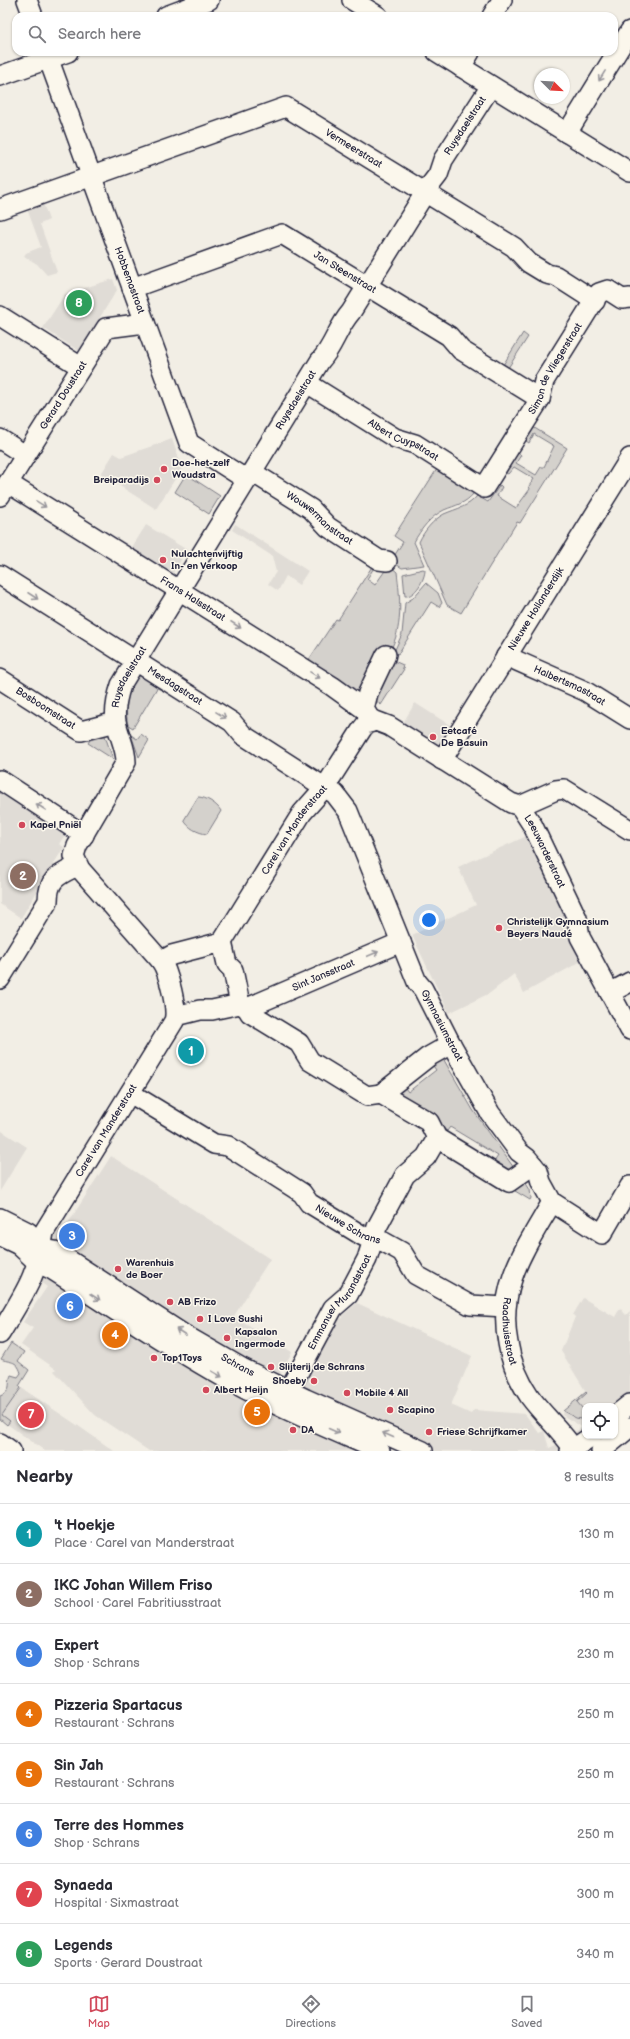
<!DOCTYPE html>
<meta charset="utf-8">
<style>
:root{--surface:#fff;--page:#f2f2f3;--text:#2b2b33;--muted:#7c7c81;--line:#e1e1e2;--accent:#d1495b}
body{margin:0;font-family:"Balsamiq Sans",sans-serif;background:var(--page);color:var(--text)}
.controls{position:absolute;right:12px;bottom:12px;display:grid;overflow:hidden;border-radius:8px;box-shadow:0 1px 3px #0004}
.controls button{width:36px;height:36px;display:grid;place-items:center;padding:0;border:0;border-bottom:1px solid var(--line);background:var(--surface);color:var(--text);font:20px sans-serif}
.compass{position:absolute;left:534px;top:68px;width:36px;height:36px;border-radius:50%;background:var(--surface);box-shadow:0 1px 3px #0004;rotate:114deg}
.you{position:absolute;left:429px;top:920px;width:14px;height:14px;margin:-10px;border:3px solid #fff;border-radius:50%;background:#1a73e8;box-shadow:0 0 0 6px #1a73e833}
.badge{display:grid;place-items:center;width:26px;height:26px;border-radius:50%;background:var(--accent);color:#fff;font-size:13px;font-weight:700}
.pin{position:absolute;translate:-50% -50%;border:2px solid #fff;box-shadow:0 1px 4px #0006}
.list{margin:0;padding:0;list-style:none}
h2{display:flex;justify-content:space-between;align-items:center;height:52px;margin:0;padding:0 16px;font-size:17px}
h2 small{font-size:13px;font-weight:400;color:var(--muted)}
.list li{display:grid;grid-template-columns:26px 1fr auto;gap:12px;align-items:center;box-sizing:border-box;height:60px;padding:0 16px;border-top:1px solid var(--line)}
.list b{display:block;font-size:15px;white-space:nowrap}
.list p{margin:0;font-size:13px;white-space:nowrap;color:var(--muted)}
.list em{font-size:13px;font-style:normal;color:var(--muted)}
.icon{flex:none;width:22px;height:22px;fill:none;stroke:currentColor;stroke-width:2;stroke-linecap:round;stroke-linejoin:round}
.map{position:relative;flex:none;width:630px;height:1451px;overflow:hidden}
.search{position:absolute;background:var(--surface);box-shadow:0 1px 3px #0004;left:12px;right:12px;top:12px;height:44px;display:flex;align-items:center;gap:10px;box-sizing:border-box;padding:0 14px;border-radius:12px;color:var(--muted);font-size:15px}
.sheet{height:532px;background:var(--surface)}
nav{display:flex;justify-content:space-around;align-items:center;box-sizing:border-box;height:56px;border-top:1px solid var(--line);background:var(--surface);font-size:11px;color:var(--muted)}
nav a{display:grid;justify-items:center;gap:2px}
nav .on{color:var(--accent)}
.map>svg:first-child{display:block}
</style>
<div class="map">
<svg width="630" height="1451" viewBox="0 0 630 1451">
<rect width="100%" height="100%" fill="#f2eee5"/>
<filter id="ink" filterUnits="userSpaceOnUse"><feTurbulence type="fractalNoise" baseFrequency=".025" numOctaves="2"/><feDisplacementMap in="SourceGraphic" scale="8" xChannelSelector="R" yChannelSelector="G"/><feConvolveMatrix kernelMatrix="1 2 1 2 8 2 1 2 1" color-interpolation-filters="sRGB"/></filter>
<g filter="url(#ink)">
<path fill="#e0dcd6" d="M42 200 49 220 40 224 57 272 47 275 37 264 24 256 26 253 41 247 26 206Z
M113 279 117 290 79 351 43 328 65 294Z
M172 439 182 468 156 509 101 474 114 453 121 457Z
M235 524 308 571 299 585 286 576 278 591 268 584 276 572 272 556 232 530Z
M146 525 187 550 170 578 129 552Z
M415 703 456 729 442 753 401 726Z
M0 786 68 830 59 844 64 847 21 918 0 904Z
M529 835 587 958 524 993 514 974 490 993 449 1013 412 935 476 905 458 867Z
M0 1130 27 1147 0 1191Z
M111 1156 270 1259 234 1316 292 1352 280 1374 304 1384 338 1318 341 1319 343 1315 357 1303 472 1356 451 1405 471 1414 474 1410 525 1414 539 1433 544 1431 549 1448 556 1445 557 1440 570 1429 575 1432 582 1427 562 1415 563 1411 586 1392 561 1351 575 1317 573 1315 583 1298 615 1317 620 1308 626 1315 630 1311V1399L615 1406H585V1436L563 1451H433L307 1395 254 1370 53 1243 52 1238 55 1226 63 1231Z
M46 1276 370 1451H149L95 1415 54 1371 56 1369 21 1345 33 1328 23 1322 47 1287 39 1281Z
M17 1385 77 1425 114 1451H45L0 1419V1410Z"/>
<path fill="#d4d1cc" stroke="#7b7a84" d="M523 333 528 337 508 368 503 365Z
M528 424 567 448 520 523 517 522 461 613 447 605 419 542C424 531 433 520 444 514 458 508 468 507 477 496L488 502 500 485 502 487 497 496 516 508 530 489 529 486 534 479 514 467 508 474 502 471 516 451 521 455 516 463 536 475 541 467H544L554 446 534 434 529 443 523 439Z
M437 469 474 493C465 504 456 505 444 510 430 517 421 529 414 542L424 565 402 568 391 561 403 542 394 536Z
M186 474 220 496 209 514 175 492Z
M373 565 375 566 367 579 375 585 389 565 397 572C400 598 403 623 392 647L385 644 362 695 308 661 336 619 338 620Z
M423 569 425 570C425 579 415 597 405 596L403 574Z
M426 583 438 593 442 603 439 607 431 602 398 654 394 652 402 634 405 603 413 598Z
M394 661 403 665 402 668 404 669 381 705 374 699 385 664 391 667Z
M141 675 167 690 166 692 157 688 133 728 128 725C125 712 125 682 141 675Z
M103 730 113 759 88 743 92 737Z
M141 734 149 740 139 757 131 735 137 739Z
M198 797C206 797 217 804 221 811L207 834C198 833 188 828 184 820Z
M441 1055 473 1110 514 1168V1170L505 1172 492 1165 498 1156 450 1127 447 1131 398 1095V1091L403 1085 408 1092 436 1070 431 1063Z
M524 1180 530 1190 531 1198 530 1200 515 1191 520 1181Z
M11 1343 24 1352 18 1361 29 1370 19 1386 21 1388 2 1415 10 1421 7 1425 0 1419V1396C13 1391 7 1384 11 1375L18 1377 21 1373C17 1359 9 1363 1 1359Z
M586 1392 587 1393 577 1402 583 1409 585 1408V1420L576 1418 563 1411Z"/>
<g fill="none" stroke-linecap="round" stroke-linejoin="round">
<defs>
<g id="minor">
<path d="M27 0 33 16"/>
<path d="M352 0 378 16"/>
<path d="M166 16 209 0"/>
<path d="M492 16 502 0"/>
<path id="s1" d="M46 52 189 443 247 480"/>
<path d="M437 52 630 172"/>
<path d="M461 67 470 52"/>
<path d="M0 76 68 52"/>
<path d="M567 133 630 31"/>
<path id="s2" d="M0 209 286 107 514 247 529 263 547 274 556 276 595 301"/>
<path id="s3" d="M132 288 282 234 449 336 461 350 540 399"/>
<path d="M0 316 81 367"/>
<path id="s4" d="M307 383 395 438 415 444 484 488 540 399 544 381 599 293 608 290 622 299 630 298"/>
<path d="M0 439 25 455"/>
<path id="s5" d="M252 472 311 509 328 527 379 560 387 561"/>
<path id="s6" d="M8 483 332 686 364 709 372 722"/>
<path id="s7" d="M0 496 106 328 145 323"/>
<path id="s8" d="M0 575 232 722 243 735 335 794 348 811 417 982 423 989 451 1044 490 1113 519 1152 527 1158 538 1171 541 1182 552 1202 602 1234 630 1186"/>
<path id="s9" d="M506 656 585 691 630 719"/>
<path id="s10" d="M0 679 81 731 116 722"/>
<path d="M364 709 368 693 386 655"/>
<path id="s11" d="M442 760 630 458"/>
<path d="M0 780 84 835"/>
<path d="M520 806 556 790 564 789 630 830"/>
<path id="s12" d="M161 961 80 869 74 856 77 846 126 762C126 748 119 736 116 722 114 709 117 697 121 685L320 361C334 346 337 328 351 312L428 188 438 175 443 160 491 86"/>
<path d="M0 979 48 901C48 878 59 875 77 866"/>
<path d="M610 993 630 982"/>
<path d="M240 1004 247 1008 250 1013 299 1043 310 1061 367 1096 381 1094 429 1122 437 1138 509 1182 533 1165"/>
<path id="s13" d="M247 1008 401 942"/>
<path d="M176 1016 200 1010H212L240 1004 233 970 227 964 222 942"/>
<path id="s14" d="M130 1093 214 1144 228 1146 302 1193 309 1203 363 1236 384 1242 402 1252 416 1275 470 1305 505 1307"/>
<path d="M381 1094 428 1057 451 1044"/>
<path id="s15" d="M552 1202C525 1249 497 1286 508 1343 511 1362 519 1381 530 1397 544 1416 562 1431 575 1451"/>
<path d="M0 1218 28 1232 42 1247"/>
<path d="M0 1236 19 1245 38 1263 51 1269C108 1305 164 1344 223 1377 274 1406 328 1428 380 1451"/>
<path id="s16" d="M19 1245 55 1251 183 1334 242 1368 306 1399 423 1451"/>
<path id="s17" d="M0 1334C22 1297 38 1276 44 1232L174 1021C178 1009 168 971 161 961L172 955 222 942 302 813 325 787 362 729 366 724 376 721 389 726 511 803 520 806 533 826 577 918 580 937 630 1030"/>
<path id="s18" d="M282 1403 333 1308 348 1295 367 1259 377 1227 405 1175 426 1157 437 1138"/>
<path d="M615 1416 630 1404"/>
<path d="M0 1443 11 1451"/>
<path d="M570 1451 592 1436"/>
<path d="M601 1451 630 1427"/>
</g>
</defs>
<use href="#minor" stroke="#22223b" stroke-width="22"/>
<use href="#minor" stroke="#fbf7ec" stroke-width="19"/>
</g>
<defs><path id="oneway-shaft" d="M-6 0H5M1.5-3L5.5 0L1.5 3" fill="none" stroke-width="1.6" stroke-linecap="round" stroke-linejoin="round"/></defs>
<g stroke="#99979c">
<use href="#oneway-shaft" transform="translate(602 76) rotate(122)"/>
<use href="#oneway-shaft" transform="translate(41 504) rotate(32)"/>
<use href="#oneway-shaft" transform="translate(33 596) rotate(33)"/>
<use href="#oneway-shaft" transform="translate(236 625) rotate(33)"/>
<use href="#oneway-shaft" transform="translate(315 675) rotate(32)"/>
<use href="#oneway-shaft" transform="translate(221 715) rotate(32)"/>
<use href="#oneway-shaft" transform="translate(41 807) rotate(-147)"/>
<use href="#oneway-shaft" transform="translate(373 954) rotate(-23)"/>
<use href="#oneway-shaft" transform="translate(95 1297) rotate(33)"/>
<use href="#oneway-shaft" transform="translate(181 1332) rotate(-147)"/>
<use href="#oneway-shaft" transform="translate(217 1374) rotate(30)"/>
<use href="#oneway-shaft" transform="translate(334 1431) rotate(24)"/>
<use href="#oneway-shaft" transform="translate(388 1435) rotate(-156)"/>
</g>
</g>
<g fill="#d1495b" stroke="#fbf7ec" stroke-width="1.5">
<circle cx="164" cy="469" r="4"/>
<circle cx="157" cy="480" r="4"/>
<circle cx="163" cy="560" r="4"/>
<circle cx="433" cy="737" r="4"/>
<circle cx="22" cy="825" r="4"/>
<circle cx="499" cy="928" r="4"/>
<circle cx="118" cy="1269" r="4"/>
<circle cx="170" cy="1302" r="4"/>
<circle cx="200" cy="1319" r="4"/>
<circle cx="227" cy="1338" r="4"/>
<circle cx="154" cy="1358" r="4"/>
<circle cx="271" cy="1367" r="4"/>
<circle cx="314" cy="1381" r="4"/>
<circle cx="206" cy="1390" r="4"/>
<circle cx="347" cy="1393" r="4"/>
<circle cx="390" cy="1410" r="4"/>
<circle cx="293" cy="1430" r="4"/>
<circle cx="429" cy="1432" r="4"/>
</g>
<g text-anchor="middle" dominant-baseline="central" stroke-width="3" stroke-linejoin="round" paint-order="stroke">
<g font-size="10" fill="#22223b" stroke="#fbf7ec">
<text stroke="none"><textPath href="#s12" startOffset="981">Ruysdaelstraat</textPath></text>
<text stroke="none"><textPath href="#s2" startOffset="383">Vermeerstraat</textPath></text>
<text stroke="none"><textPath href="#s3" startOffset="233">Jan Steenstraat</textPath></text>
<text stroke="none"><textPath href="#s1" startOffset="243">Hobbemastraat</textPath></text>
<text stroke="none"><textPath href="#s4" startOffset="346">Simon de Vliegerstraat</textPath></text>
<text stroke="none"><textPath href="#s7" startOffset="119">Gerard Doustraat</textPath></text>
<text stroke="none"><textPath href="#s12" startOffset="658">Ruysdaelstraat</textPath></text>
<text stroke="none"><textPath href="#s4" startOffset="112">Albert Cuypstraat</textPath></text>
<text stroke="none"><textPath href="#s5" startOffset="82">Wouwermanstraat</textPath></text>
<text stroke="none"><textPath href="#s6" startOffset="218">Frans Halsstraat</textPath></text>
<text stroke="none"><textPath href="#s11" startOffset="178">Nieuwe Hollanderdijk</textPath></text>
<text stroke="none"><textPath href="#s12" startOffset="334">Ruysdaelstraat</textPath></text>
<text stroke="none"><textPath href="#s8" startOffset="207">Mesdagstraat</textPath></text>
<text stroke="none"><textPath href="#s9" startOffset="70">Halbertsmastraat</textPath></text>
<text stroke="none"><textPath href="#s10" startOffset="54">Bosboomstraat</textPath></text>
<text stroke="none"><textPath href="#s17" startOffset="620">Carel van Manderstraat</textPath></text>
<text stroke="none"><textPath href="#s17" startOffset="978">Leeuwarderstraat</textPath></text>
<text stroke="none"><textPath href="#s13" startOffset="83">Sint Jansstraat</textPath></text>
<text stroke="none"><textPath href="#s8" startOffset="657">Gymnasiumstraat</textPath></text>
<text stroke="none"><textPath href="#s17" startOffset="231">Carel van Manderstraat</textPath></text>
<text stroke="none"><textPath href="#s14" startOffset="257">Nieuwe Schrans</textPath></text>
<text stroke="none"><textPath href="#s18" startOffset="117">Emmanuel Murandstraat</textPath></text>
<text stroke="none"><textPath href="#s15" startOffset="140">Raadhuisstraat</textPath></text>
<text stroke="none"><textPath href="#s16" startOffset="252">Schrans</textPath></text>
</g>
<g font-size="10" font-weight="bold" fill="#22223b" stroke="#fbf7ec" text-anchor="start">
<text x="172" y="463">Doe-het-zelf<tspan x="172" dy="12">Woudstra</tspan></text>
<text x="149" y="480" text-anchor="end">Breiparadijs</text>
<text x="171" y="554">Nulachtenvijftig<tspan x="171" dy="12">In- en Verkoop</tspan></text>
<text x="441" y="731">Eetcafé<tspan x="441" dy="12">De Basuin</tspan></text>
<text x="30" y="825">Kapel Pniël</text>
<text x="507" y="922">Christelijk Gymnasium<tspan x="507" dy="12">Beyers Naudé</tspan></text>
<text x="126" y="1263">Warenhuis<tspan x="126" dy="12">de Boer</tspan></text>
<text x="178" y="1302">AB Frizo</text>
<text x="208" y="1319">I Love Sushi</text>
<text x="235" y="1332">Kapsalon<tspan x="235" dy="12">Ingermode</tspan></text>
<text x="162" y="1358">Top1Toys</text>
<text x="279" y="1367">Slijterij de Schrans</text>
<text x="306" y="1381" text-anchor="end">Shoeby</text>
<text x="214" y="1390">Albert Heijn</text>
<text x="355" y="1393">Mobile 4 All</text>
<text x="398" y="1410">Scapino</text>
<text x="301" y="1430">DA</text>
<text x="437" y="1432">Friese Schrijfkamer</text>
</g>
</g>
</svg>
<div class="controls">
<button><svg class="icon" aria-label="locate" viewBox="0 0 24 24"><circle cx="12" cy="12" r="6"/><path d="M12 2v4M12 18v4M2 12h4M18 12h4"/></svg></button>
</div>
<svg class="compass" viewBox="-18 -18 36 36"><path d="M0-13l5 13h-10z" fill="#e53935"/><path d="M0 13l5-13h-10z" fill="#7c7c81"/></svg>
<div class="you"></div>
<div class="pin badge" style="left:191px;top:1051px;background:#0f9aa8">1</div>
<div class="pin badge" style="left:23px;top:876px;background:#8d6e63">2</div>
<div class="pin badge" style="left:72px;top:1236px;background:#3f7fe0">3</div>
<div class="pin badge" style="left:115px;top:1335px;background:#e8710a">4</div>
<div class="pin badge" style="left:257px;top:1412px;background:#e8710a">5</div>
<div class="pin badge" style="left:70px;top:1306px;background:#3f7fe0">6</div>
<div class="pin badge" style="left:31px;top:1415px;background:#e0444e">7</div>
<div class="pin badge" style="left:79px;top:303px;background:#2e9e5b">8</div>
<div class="search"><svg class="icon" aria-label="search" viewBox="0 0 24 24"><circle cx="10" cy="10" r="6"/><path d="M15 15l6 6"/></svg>Search here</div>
</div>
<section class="sheet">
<h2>Nearby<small>8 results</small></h2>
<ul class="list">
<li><span class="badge" style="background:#0f9aa8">1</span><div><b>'t Hoekje</b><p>Place · Carel van Manderstraat</p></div><em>130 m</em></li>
<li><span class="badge" style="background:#8d6e63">2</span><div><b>IKC Johan Willem Friso</b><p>School · Carel Fabritiusstraat</p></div><em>190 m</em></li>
<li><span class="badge" style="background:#3f7fe0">3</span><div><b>Expert</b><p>Shop · Schrans</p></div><em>230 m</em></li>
<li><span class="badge" style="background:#e8710a">4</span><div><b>Pizzeria Spartacus</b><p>Restaurant · Schrans</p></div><em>250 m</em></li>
<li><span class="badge" style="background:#e8710a">5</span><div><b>Sin Jah</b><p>Restaurant · Schrans</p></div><em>250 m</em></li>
<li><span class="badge" style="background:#3f7fe0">6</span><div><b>Terre des Hommes</b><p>Shop · Schrans</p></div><em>250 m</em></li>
<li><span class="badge" style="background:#e0444e">7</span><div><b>Synaeda</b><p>Hospital · Sixmastraat</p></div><em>300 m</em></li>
<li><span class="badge" style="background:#2e9e5b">8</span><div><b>Legends</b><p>Sports · Gerard Doustraat</p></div><em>340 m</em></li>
</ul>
</section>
<nav>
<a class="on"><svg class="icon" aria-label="map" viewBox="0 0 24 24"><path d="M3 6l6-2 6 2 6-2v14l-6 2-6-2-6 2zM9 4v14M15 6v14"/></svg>Map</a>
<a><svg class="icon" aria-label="directions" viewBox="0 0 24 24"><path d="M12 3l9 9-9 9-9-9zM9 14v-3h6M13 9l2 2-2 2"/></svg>Directions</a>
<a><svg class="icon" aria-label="saved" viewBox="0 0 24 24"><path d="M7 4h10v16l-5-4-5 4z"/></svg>Saved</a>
</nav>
